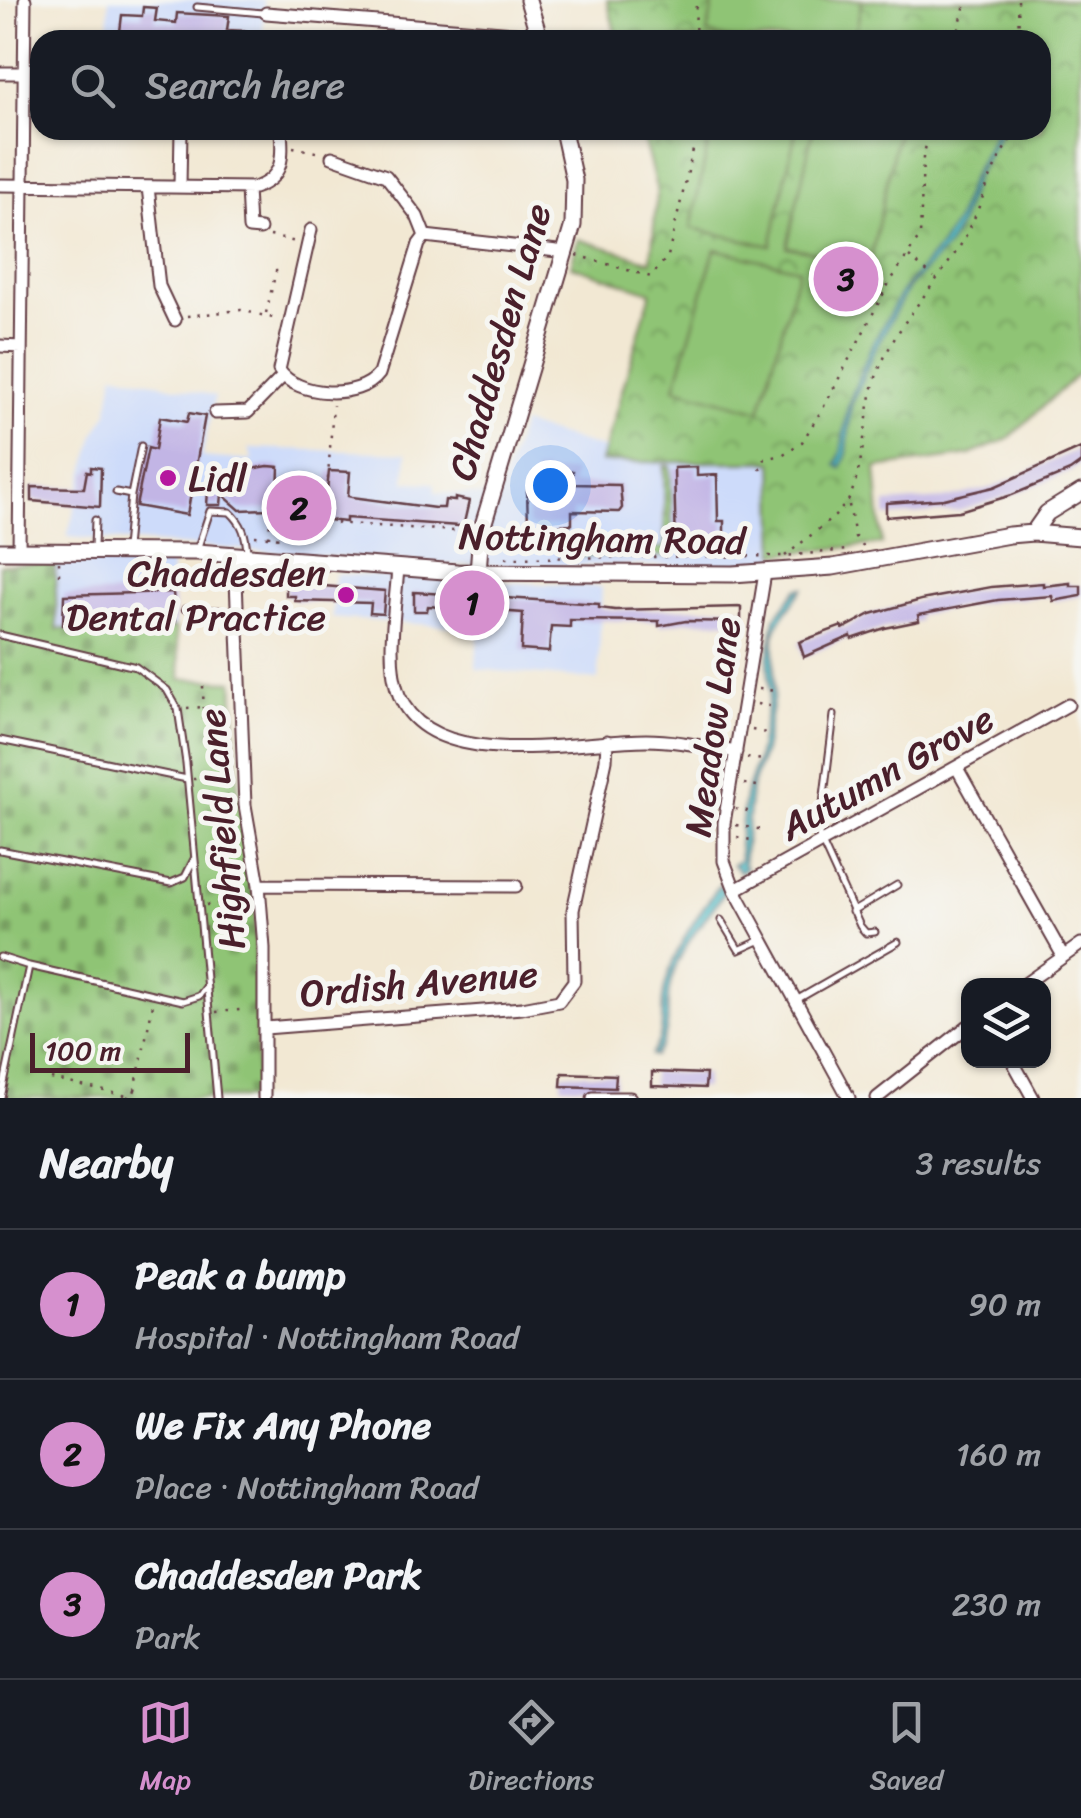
<!DOCTYPE html>
<meta charset="utf-8">
<style>
:root{--surface:#171b24;--page:#20242c;--text:#f1f3f6;--muted:#9ea1a6;--line:#363941;--accent:#d690ce}
body{margin:0;font-family:Sriracha,sans-serif;background:var(--page);color:var(--text)}
.controls{position:absolute;right:30px;bottom:30px;display:grid;overflow:hidden;border-radius:20px;box-shadow:0 2px 8px #0004}
.controls button{width:90px;height:90px;display:grid;place-items:center;padding:0;border:0;border-bottom:2px solid var(--line);background:var(--surface);color:var(--text);font:50px sans-serif}
.scale{position:absolute;left:30px;bottom:25px;width:160px;box-sizing:border-box;padding-left:10px;border:5px solid #4a1f2b;border-top:0;font-size:28px;line-height:35px;white-space:nowrap;color:#4a1f2b;-webkit-text-stroke:8px #f6f6f2;paint-order:stroke}
.you{position:absolute;left:550px;top:485px;width:35px;height:35px;margin:-25px;border:8px solid #fff;border-radius:50%;background:#1a73e8;box-shadow:0 0 0 15px #1a73e833}
.badge{display:grid;place-items:center;width:65px;height:65px;border-radius:50%;background:var(--accent);color:#111;font-size:32px;font-weight:700}
.pin{position:absolute;translate:-50% -50%;border:5px solid #fff;box-shadow:0 2px 10px #0006}
.list{margin:0;padding:0;list-style:none}
h2{display:flex;justify-content:space-between;align-items:center;height:130px;margin:0;padding:0 40px;font-size:42px}
h2 small{font-size:32px;font-weight:400;color:var(--muted)}
.list li{display:grid;grid-template-columns:65px 1fr auto;gap:30px;align-items:center;box-sizing:border-box;height:150px;padding:0 40px;border-top:2px solid var(--line)}
.list b{display:block;font-size:38px;white-space:nowrap}
.list p{margin:0;font-size:32px;white-space:nowrap;color:var(--muted)}
.list em{font-size:32px;font-style:normal;color:var(--muted)}
.icon{flex:none;width:55px;height:55px;fill:none;stroke:currentColor;stroke-width:2;stroke-linecap:round;stroke-linejoin:round}
.map{position:relative;flex:none;width:1081px;height:1098px;overflow:hidden}
.search{position:absolute;background:var(--surface);box-shadow:0 2px 8px #0004;left:30px;right:30px;top:30px;height:110px;display:flex;align-items:center;gap:25px;box-sizing:border-box;padding:0 35px;border-radius:30px;color:var(--muted);font-size:38px}
.sheet{height:580px;background:var(--surface)}
nav{display:flex;justify-content:space-around;align-items:center;box-sizing:border-box;height:140px;border-top:2px solid var(--line);background:var(--surface);font-size:28px;color:var(--muted)}
nav a{display:grid;justify-items:center;gap:5px}
nav .on{color:var(--accent)}
.map>svg:first-child{display:block}
</style>
<div class="map">
<svg width="1081" height="1098" viewBox="0 0 1081 1098">
<defs>
<pattern id="grass-tufts" width="24" height="20" patternUnits="userSpaceOnUse" patternTransform="scale(2.5)"><rect width="24" height="20" fill="#8fc475"/><path d="M3 7l-1-3M5 7V3M7 7l1-3M15 17l-1-3M17 17v-4M19 17l1-3" fill="none" stroke="#779f60"/></pattern>
<pattern id="cemetery-stones" width="16" height="16" patternUnits="userSpaceOnUse" patternTransform="scale(2.5)"><rect width="16" height="16" fill="#8fc475"/><path d="M2 7V4a2 2 0 0 1 4 0v3zM10 15v-3a2 2 0 0 1 4 0v3z" fill="#779f60"/></pattern>
<pattern id="park-crowns" width="20" height="18" patternUnits="userSpaceOnUse" patternTransform="scale(2.5)"><rect width="20" height="18" fill="#8fc475"/><path d="M2 6a3 3 0 1 1 6 0M12 15a3 3 0 1 1 6 0" fill="none" stroke="#779f60"/></pattern>
</defs>
<rect width="100%" height="100%" fill="#f6f6f2"/>
<filter id="ink" filterUnits="userSpaceOnUse"><feTurbulence type="fractalNoise" baseFrequency=".01" numOctaves="2"/><feDisplacementMap in="SourceGraphic" scale="20" xChannelSelector="R" yChannelSelector="G"/><feConvolveMatrix kernelMatrix="1 2 1 2 8 2 1 2 1" color-interpolation-filters="sRGB"/></filter>
<filter id="wash" filterUnits="userSpaceOnUse"><feTurbulence type="fractalNoise" baseFrequency=".0048" numOctaves="4" result="noise"/><feDisplacementMap in="SourceGraphic" scale="40" xChannelSelector="R" yChannelSelector="G"/><feGaussianBlur stdDeviation="2.25" result="paint"/><feColorMatrix in="noise" values="0 0 0 0 0 0 0 0 0 0 0 0 0 0 0 0 0 1.4 0 .05"/><feComposite in="paint" operator="in"/></filter>
<g filter="url(#wash)">
<rect width="100%" height="100%" fill="#f2e8d3"/>
<path fill="#cddbfa" d="M109 0H264L263 40H108Z
M114 373 215 396 202 457 253 461 249 448 407 453 405 482 435 483V492L484 496 499 492 522 424 605 449 601 461 774 462 777 566 454 565 67 537 95 434 108 412Z
M170 557 175 628 56 629 55 563Z
M335 574 602 587 598 680 476 669 478 628 332 618Z"/>
<path fill="url(#grass-tufts)" stroke="#6c7250" stroke-width="2.5" d="M664 466H670L673 556H560L564 546 577 541 578 549 665 548Z"/>
<path fill="url(#cemetery-stones)" stroke="#6c7250" stroke-width="2.5" d="M55 563 57 629 175 628 181 679 233 681 239 804 255 906 257 1098H0V565Z"/>
<path fill="url(#park-crowns)" stroke="#6c7250" stroke-width="2.5" d="M607 0H1081V371L1008 439 970 455 876 468 882 544 776 554 773 462H601L651 292 571 266 578 239 651 261 657 191 641 130H1041V40H617Z"/>
<path fill="#8fc475" stroke="#6c7250" stroke-width="2.5" d="M714 0H862L854 40H736L707 34Z
M711 130H796L771 246 691 228Z
M813 130H898L870 262 787 247Z
M715 249 799 269 760 411 675 388Z"/>
<path fill="#50bec7" stroke="#4d6e79" stroke-width="2.5" d="M996 130H1001L975 177 959 226 948 246 908 288 872 355 851 406 847 453 841 468 836 465 841 453 848 405 870 349 902 291 941 245 956 221 970 180Z
M803 588 779 622 774 636V695L764 751 751 789 743 865 746 867 740 872 733 865 740 860 739 844 745 795 757 760 770 693 768 660 775 618 797 589Z
M720 884 724 893C704 921 680 947 671 981 662 1013 676 1025 655 1056L651 1055C669 1029 658 1014 665 987 674 948 697 916 720 884Z"/>
<g id="blocks">
<path fill="#c2b5e5" d="M143 7 157 8 155 21 176 23 177 13 229 16 227 30 246 31 245 40H119L122 15 142 16Z
M189 413 205 416 187 515 136 506 148 448 155 450 160 417 187 422Z
M1081 448V463L1070 471 1012 495 959 511 886 517V503L944 499 994 487Z
M268 466 279 467 278 493 301 494V500L326 501 329 471 350 472 348 496 352 497 435 508H444L445 500 455 501V498L469 501 464 523 459 526 346 518V522L327 520 328 517 270 513V509L240 510 222 494 221 505H207L209 476 233 478V472Z
M91 467 101 468 100 507 32 501V487L84 488 87 471 91 472Z
M697 467V476L717 475 718 521H724V548L676 549 674 468Z
M543 470 549 473 573 471 572 484 620 485 622 508 619 512 572 511V524L536 527 528 524 527 491H532L534 472Z
M286 583 385 591 383 614 370 613 371 603 295 601V596H286Z
M1043 583V586L1070 583V586H1081V596L1053 601 1052 596 998 600 918 615 919 621 885 628 852 639 851 636 804 657 799 642 842 626 843 629 871 614 921 600 991 587Z
M173 592 175 623 63 625 64 595Z
M414 592 599 604V608L615 610 741 607V622L686 621 659 626V621L570 620V627L551 626 549 652 521 650 523 613 428 606 427 611H414Z
M652 1072 706 1074 705 1088 652 1086Z
M562 1073 616 1075 615 1088 561 1086Z"/>
</g>
</g>
<g filter="url(#ink)">
<use href="#blocks" fill-opacity="0" stroke="#633d44" stroke-width="2.5"/>
<g fill="none" stroke-linecap="round" stroke-linejoin="round">
<defs>
<path id="lane" d="M197 7 263 13
M116 492 131 495 126 548
M131 495 141 446
M94 547 95 520
M197 550 210 511 230 512C243 524 246 535 247 553
M185 609 237 611
M0 635 136 667 167 690 178 709 186 763 217 1098
M834 715 819 836 860 926 866 933 875 932
M0 740 187 779
M0 850 171 883 185 877 194 859
M852 912 897 885
M721 920 739 950 759 941
M0 957 29 966 1 1098
M29 966 183 1001 199 996 206 987
M798 999 898 942"/>
<path id="street" d="M266 13 538 35
M0 73H24
M0 185 254 188C284 178 283 157 281 131
M180 186 181 130
M148 187 159 286 175 320
M247 188 249 228 260 229
M311 230 279 370C296 397 360 400 379 374L419 244 425 236 417 216 386 176 332 157
M425 236 566 252
M0 346 21 347
M215 413 248 412 283 376
M19 551 25 0
M235 555 245 805 259 885 264 948V1098
M398 567C396 604 385 661 399 695 431 775 579 740 646 740 676 740 707 747 736 752
M765 573 724 823V861L735 890 849 1098
M957 768 1063 956
M259 885 516 886
M735 890 1068 705
M1022 986 1081 944
M265 1028 522 1008 559 1001 574 981 573 910 606 760 607 741
M1012 1060 1033 1098
M593 1098H630
M877 1098 968 1026"/>
<path id="secondary" d="M528 0 540 40
M1033 533 1047 513 1081 492
M0 551 197 552 457 572 733 574 833 567 1009 535 1033 533 1081 537
M478 572 481 532 573 225 574 180 563 130"/>
</defs>
<use href="#lane" stroke="#633d44" stroke-width="9"/>
<use href="#street" stroke="#633d44" stroke-width="15"/>
<use href="#secondary" stroke="#633d44" stroke-width="19"/>
<path stroke="#633d44" stroke-width="2.5" stroke-dasharray="2.5 8" stroke-linecap="butt" d="M1018 0 1019 40
M695 40 696 0
M956 40 966 0
M293 147 320 153
M270 236 296 242
M577 255 651 277 668 256 693 150V130
M909 257 934 277
M266 313 276 271H280
M187 316 241 310 277 319
M760 470 765 459 782 455 802 442 826 403 888 285 920 236 923 157 930 130
M849 505 855 537 864 548
M325 521 333 405
M255 536 283 538
M269 537 270 519 470 532
M785 556 835 516 848 501C868 459 862 408 880 367 900 320 934 287 960 246 983 209 989 163 1018 130
M506 558 785 556 848 550
M59 562V581
M203 686 204 726
M759 689 777 691
M757 704 775 707
M187 708 221 706
M752 730 770 734
M747 758 764 760
M193 779 217 778
M744 784 757 786
M735 809 754 812
M736 825 763 830
M737 837 751 840
M206 905 232 902
M216 1012 240 1010
M51 1079 127 1096
M135 1090 153 1004
M127 1098 133 1090 139 1092 140 1098"/>
<use href="#lane" stroke="#fff" stroke-width="5"/>
<use href="#street" stroke="#fff" stroke-width="11"/>
<use href="#secondary" stroke="#fff" stroke-width="15"/>
</g>
</g>
<g fill="#b5179e" stroke="#f6f6f2" stroke-width="4">
<circle cx="168" cy="478" r="10"/>
<circle cx="346" cy="595" r="10"/>
</g>
<g text-anchor="middle" dominant-baseline="central" stroke-width="10" stroke-linejoin="round" paint-order="stroke">
<g font-size="38" fill="#4a1f2b" stroke="#f6f6f2">
<text transform="translate(500 342) rotate(-74)">Chaddesden Lane</text>
<text transform="translate(602 539) rotate(1)">Nottingham Road</text>
<text transform="translate(713 727) rotate(-82)">Meadow Lane</text>
<text transform="translate(887 773) rotate(-29)">Autumn Grove</text>
<text transform="translate(222 829) rotate(-95)">Highfield Lane</text>
<text transform="translate(419 984) rotate(-5)">Ordish Avenue</text>
</g>
<g font-size="38" fill="#4a1f2b" stroke="#f6f6f2" text-anchor="start">
<text x="188" y="478">Lidl</text>
<text x="326" y="573" text-anchor="end">Chaddesden<tspan x="326" dy="44">Dental Practice</tspan></text>
</g>
</g>
</svg>
<div class="controls">
<button><svg class="icon" aria-label="layers" viewBox="0 0 24 24"><path d="M12 4l9 5-9 5-9-5zM3 14l9 5 9-5"/></svg></button>
</div>
<div class="scale">100 m</div>
<div class="you"></div>
<div class="pin badge" style="left:472px;top:603px">1</div>
<div class="pin badge" style="left:299px;top:508px">2</div>
<div class="pin badge" style="left:846px;top:279px">3</div>
<div class="search"><svg class="icon" aria-label="search" viewBox="0 0 24 24"><circle cx="10" cy="10" r="6"/><path d="M15 15l6 6"/></svg>Search here</div>
</div>
<section class="sheet">
<h2>Nearby<small>3 results</small></h2>
<ul class="list">
<li><span class="badge">1</span><div><b>Peak a bump</b><p>Hospital · Nottingham Road</p></div><em>90 m</em></li>
<li><span class="badge">2</span><div><b>We Fix Any Phone</b><p>Place · Nottingham Road</p></div><em>160 m</em></li>
<li><span class="badge">3</span><div><b>Chaddesden Park</b><p>Park</p></div><em>230 m</em></li>
</ul>
</section>
<nav>
<a class="on"><svg class="icon" aria-label="map" viewBox="0 0 24 24"><path d="M3 6l6-2 6 2 6-2v14l-6 2-6-2-6 2zM9 4v14M15 6v14"/></svg>Map</a>
<a><svg class="icon" aria-label="directions" viewBox="0 0 24 24"><path d="M12 3l9 9-9 9-9-9zM9 14v-3h6M13 9l2 2-2 2"/></svg>Directions</a>
<a><svg class="icon" aria-label="saved" viewBox="0 0 24 24"><path d="M7 4h10v16l-5-4-5 4z"/></svg>Saved</a>
</nav>
